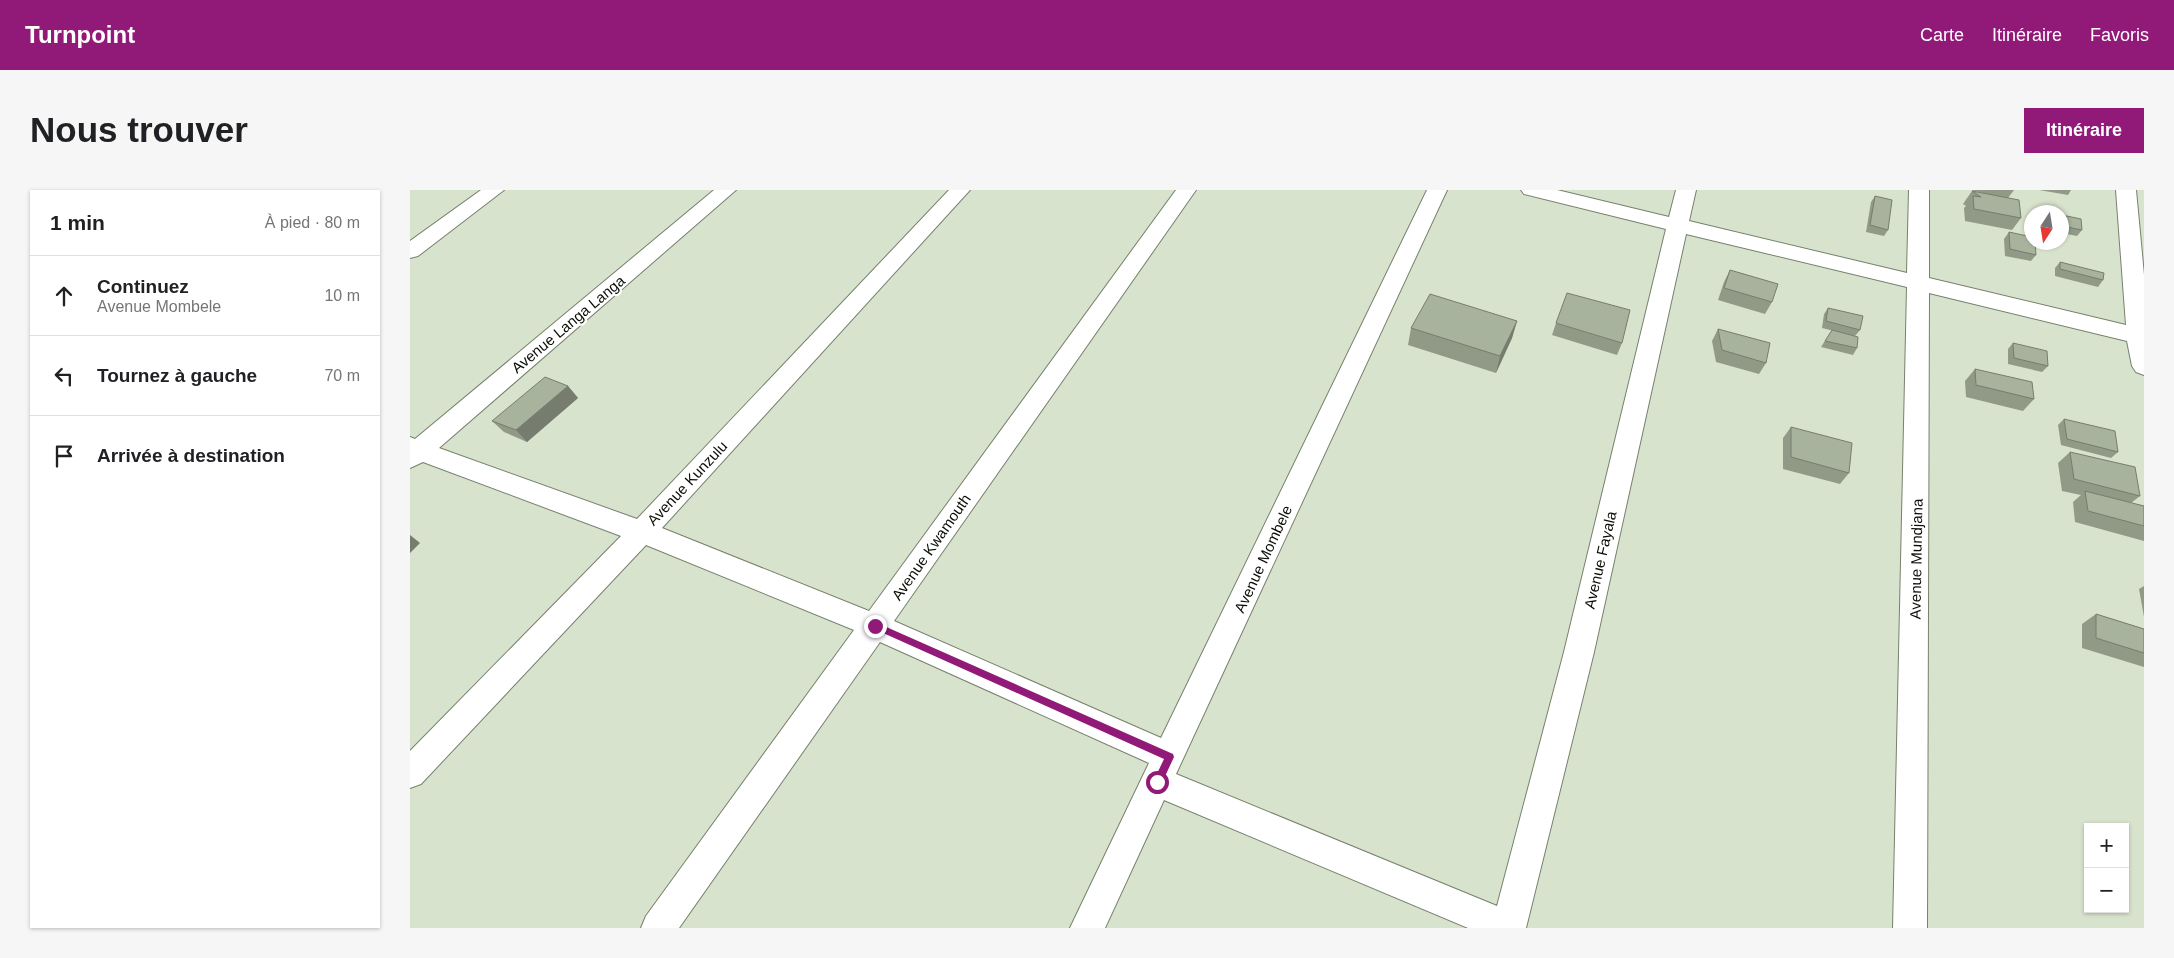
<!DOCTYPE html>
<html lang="fr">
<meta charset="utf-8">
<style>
:root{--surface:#fff;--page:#f6f6f6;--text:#202124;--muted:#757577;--line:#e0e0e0;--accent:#911977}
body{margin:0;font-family:Helvetica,sans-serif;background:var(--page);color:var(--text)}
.controls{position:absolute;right:15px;bottom:15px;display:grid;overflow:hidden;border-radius:0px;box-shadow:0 1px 4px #0004}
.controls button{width:45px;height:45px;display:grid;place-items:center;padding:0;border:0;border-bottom:1px solid var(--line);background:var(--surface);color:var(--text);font:25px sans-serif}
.compass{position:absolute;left:1614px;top:15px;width:45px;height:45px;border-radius:50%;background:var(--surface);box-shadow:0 1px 4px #0004;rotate:192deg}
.stop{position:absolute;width:15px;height:15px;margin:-11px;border:4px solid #911977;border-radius:50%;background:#fff}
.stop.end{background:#911977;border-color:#fff;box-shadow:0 1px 5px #0008}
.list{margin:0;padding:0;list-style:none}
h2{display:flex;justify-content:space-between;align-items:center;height:65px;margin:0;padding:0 20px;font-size:21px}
h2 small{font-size:16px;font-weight:400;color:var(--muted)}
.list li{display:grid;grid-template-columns:32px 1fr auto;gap:15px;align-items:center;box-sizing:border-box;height:80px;padding:0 20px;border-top:1px solid var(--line)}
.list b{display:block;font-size:19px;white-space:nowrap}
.list p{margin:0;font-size:16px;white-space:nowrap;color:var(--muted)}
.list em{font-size:16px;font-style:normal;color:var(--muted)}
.icon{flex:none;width:28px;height:28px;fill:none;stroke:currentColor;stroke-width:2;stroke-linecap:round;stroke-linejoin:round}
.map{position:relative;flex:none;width:1734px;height:738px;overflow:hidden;border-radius:0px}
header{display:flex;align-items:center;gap:30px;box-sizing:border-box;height:70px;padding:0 25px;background:var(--accent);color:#fff}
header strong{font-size:24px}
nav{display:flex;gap:28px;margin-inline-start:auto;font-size:18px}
.intro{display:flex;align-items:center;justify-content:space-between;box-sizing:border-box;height:120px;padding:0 30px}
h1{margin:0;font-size:35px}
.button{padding:12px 22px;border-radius:0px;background:var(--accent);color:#fff;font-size:18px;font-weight:700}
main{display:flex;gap:30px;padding:0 30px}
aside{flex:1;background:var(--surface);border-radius:0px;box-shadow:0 1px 4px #0004}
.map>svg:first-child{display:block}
</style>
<header>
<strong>Turnpoint</strong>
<nav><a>Carte</a><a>Itinéraire</a><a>Favoris</a></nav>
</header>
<div class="intro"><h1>Nous trouver</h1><a class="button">Itinéraire</a></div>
<main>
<aside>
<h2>1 min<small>À pied · 80 m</small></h2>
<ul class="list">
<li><svg class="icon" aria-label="ahead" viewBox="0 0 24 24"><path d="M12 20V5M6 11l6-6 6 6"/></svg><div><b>Continuez</b><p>Avenue Mombele</p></div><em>10 m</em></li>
<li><svg class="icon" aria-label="left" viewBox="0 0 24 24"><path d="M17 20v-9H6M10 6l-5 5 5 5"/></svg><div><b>Tournez à gauche</b></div><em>70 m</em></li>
<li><svg class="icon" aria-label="arrive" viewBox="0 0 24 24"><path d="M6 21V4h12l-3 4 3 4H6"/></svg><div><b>Arrivée à destination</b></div></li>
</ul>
</aside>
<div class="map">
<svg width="1734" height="738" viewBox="0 0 1734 738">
<rect width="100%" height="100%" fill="#d8e3cd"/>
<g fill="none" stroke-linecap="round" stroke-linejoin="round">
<defs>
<path id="minor" d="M71 0H94L8 66 0 68V51Z
M304 0H326L29 258 227 329 539 0H560L252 338 459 421 766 0H786L484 431 751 548 1017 0H1037L766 584 1087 716 1154 462 1256 39 1114 4 1111 0H1147L1259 27 1266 0H1286L1279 31 1497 83 1499 0H1519V88L1716 135 1706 0H1726L1734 85V185L1726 182 1722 176 1717 151 1519 103 1517 738H1483L1497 97 1276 44 1184 462 1116 738H1058L754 610 695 738H660L739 573 470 452 269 738H231L236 726 444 440 236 355 11 594 0 598V561L211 346 13 272 0 278V247L5 249Z"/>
</defs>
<use href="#minor" stroke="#77816d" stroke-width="2"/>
<use href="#minor" fill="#fff" fill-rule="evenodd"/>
</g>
<path fill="#909a87" d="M1561 0H1604L1598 8 1611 28 1602 40 1555 31 1554 18 1556 16 1553 14 1562 1 1580 5Z
M1629 0H1661L1658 5Z
M1465 6 1478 40 1474 46 1456 42 1461 12Z
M1652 25 1672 40 1667 46 1652 43Z
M1599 42 1626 65 1621 71 1595 66 1594 49Z
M1650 72 1693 90 1688 97 1645 86V78Z
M1320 80 1362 112 1355 124 1308 110 1314 92Z
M1418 118 1450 140 1445 146 1412 138 1414 124Z
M1107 131 1102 148 1086 183 998 155 1001 138Z
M1146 133 1212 153 1207 165 1142 145Z
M1308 139 1356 173 1349 184 1306 172 1302 151Z
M1422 140 1447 158 1443 165 1411 157Z
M1603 153 1638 176 1632 182 1598 174V159Z
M1565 179 1624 209 1613 221 1556 207 1555 191Z
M158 196 168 208 117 252 94 242 82 231Z
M1654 229 1708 262 1701 268 1651 255 1648 235Z
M1381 237 1439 283 1430 294 1373 279V248Z
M1660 262 1730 306 1721 313 1734 316V351L1665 332 1663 312 1671 305 1652 301 1648 273Z
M1734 396V427L1729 399Z
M1686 424 1734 439V477L1672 458V434Z"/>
<path fill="#767d6e" d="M1107 131 1102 148 1086 183 1090 166Z
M158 196 168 208 117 252 106 240Z
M0 345 10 353 0 363Z"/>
<path fill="#a8b39d" stroke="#767d6e" d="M1562 1 1609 10 1611 28 1564 19 1563 6 1571 7Z
M1465 6 1482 10 1478 40 1460 35Z
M1652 25 1671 29 1672 40 1652 36Z
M1599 42 1622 47V52H1625L1626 65 1600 59Z
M1650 72 1694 83 1693 90 1650 79Z
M1320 80 1368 94 1362 112 1314 98Z
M1157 103 1220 120 1212 153 1146 133Z
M1020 104 1107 131 1090 166 1001 138Z
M1418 118 1453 126 1450 140 1416 131Z
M1308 139 1360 153 1356 173 1312 160Z
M1422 140 1448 147 1447 158 1415 151Z
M1603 153 1637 161 1638 176 1604 168Z
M1565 179 1622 192 1624 209 1566 195Z
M135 187 158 196 106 240 82 231Z
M1654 229 1705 241 1708 262 1657 249Z
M1381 237 1442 253 1439 283 1381 267Z
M1660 262 1725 277 1730 306 1664 289Z
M1675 301 1734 316V336L1678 321Z
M1686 424 1734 439V463L1686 448Z"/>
<path fill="#911977" d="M465 432 763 564 764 567 751 595H744L743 592 754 569 462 438 461 436Z"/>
<g text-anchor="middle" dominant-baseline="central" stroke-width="4.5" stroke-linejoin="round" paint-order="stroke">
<g font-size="15" fill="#0a0d06" stroke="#fff">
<text transform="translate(158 134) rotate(-40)">Avenue Langa Langa</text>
<text transform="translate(277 293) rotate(-47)">Avenue Kunzulu</text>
<text transform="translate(521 357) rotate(-55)">Avenue Kwamouth</text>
<text transform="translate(853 369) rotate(-65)">Avenue Mombele</text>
<text transform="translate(1506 369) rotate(-89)">Avenue Mundjana</text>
<text transform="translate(1190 370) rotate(-77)">Avenue Fayala</text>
</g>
</g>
</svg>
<div class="controls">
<button>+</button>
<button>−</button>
</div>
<svg class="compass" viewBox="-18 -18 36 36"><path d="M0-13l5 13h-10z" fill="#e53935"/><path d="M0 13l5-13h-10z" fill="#757577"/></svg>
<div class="stop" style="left:747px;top:592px"></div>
<div class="stop end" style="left:465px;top:436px"></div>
</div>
</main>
